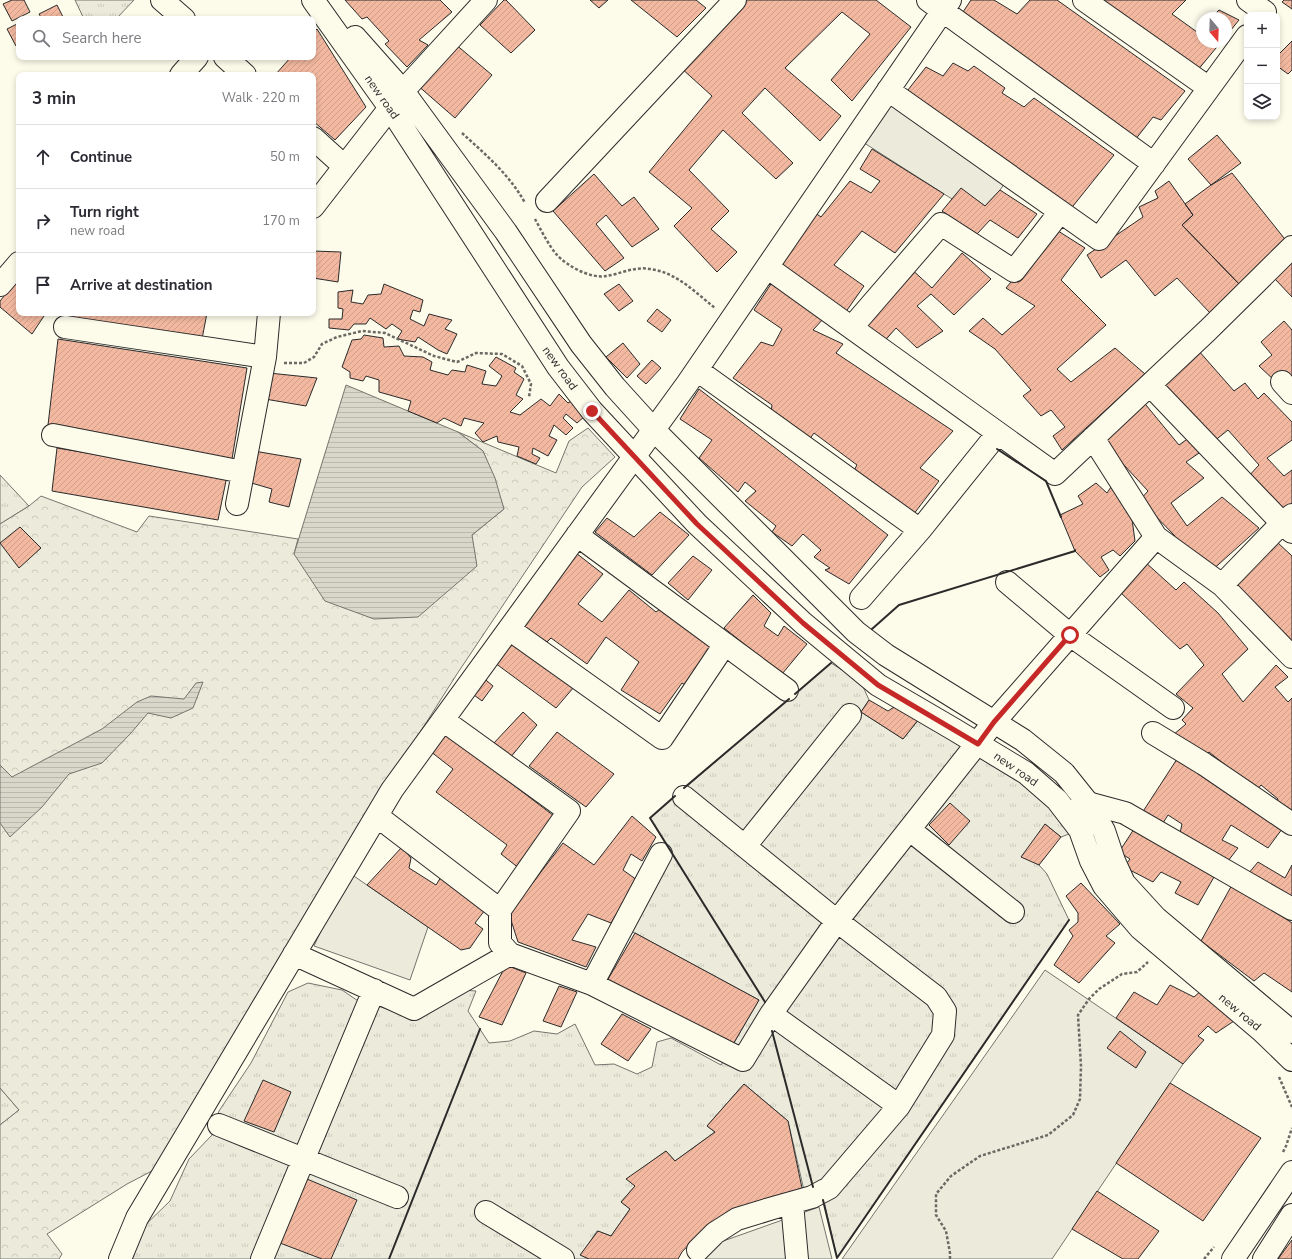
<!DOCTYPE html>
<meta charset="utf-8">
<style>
:root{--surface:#fff;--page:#f2f2f3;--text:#2b2b33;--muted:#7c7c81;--line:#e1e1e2}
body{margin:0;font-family:"Nunito Sans",sans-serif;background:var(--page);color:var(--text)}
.controls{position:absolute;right:12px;top:12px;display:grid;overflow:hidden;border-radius:8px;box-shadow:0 2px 6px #0003}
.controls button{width:36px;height:36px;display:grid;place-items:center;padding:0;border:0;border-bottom:1px solid var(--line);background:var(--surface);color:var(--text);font:20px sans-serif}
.compass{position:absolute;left:1196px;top:12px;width:36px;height:36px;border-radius:50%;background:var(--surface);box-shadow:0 2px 6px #0003;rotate:161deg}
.stop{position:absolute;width:12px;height:12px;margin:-9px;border:3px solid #c62828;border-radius:50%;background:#fff}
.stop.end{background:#c62828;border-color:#fff;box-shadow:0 1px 4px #0008}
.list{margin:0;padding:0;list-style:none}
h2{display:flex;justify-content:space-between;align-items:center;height:52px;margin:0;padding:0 16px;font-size:17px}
h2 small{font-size:13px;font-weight:400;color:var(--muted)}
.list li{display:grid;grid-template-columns:26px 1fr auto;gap:12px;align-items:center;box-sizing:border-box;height:64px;padding:0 16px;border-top:1px solid var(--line)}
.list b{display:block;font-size:15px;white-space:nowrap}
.list p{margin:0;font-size:13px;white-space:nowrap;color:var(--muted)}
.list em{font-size:13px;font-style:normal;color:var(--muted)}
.icon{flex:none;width:22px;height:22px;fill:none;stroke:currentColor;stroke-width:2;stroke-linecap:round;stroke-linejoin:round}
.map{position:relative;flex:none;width:1292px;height:1259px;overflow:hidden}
.search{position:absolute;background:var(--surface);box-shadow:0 2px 6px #0003;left:16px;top:16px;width:300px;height:44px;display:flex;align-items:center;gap:10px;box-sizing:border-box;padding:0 14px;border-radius:8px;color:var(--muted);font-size:15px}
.panel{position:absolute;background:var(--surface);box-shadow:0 2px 6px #0003;left:16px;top:72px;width:300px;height:244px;border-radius:8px}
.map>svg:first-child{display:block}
</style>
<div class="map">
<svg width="1292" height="1259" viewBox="0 0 1292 1259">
<defs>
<pattern id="grass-tufts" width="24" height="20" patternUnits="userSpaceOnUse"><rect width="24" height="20" fill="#ecebdb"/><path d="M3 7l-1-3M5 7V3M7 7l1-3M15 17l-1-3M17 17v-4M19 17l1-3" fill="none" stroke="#cbcabc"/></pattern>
<pattern id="forest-crowns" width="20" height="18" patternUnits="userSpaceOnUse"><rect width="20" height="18" fill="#ecebdb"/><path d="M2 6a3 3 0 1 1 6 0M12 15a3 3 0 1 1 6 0" fill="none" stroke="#cbcabc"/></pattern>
<pattern id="water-rules" width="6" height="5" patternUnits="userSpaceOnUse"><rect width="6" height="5" fill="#d8d7c9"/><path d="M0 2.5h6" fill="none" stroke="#bab9ad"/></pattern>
<pattern id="building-hatch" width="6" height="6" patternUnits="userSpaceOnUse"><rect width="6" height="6" fill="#f2b8a0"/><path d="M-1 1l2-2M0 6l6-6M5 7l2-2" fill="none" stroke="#d09e8a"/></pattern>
</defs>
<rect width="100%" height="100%" fill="#fdfbea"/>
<path fill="url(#grass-tufts)" stroke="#74746e" d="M75 0H134L116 19H84Z
M0 475 29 506 0 524Z
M831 663 861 682 869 700 861 712 903 739 919 719 987 755 1080 830 1061 837 1045 824 1039 865 1047 874 1069 920 837 1258 823 1197 806 1199 788 1121 744 1084 707 1126 715 1132 675 1161 666 1151 627 1179 635 1186 621 1202 630 1209 611 1236 597 1231 581 1255 589 1259H128L137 1233 170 1201 189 1159 212 1135 219 1111 251 1063 288 992 308 983 342 990 367 1007H381L406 1016 461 990 476 991 468 1011 489 1043 510 1041 534 1031 557 1034 575 1024 595 1065 614 1064 637 1074 652 1067 657 1042 671 1038 721 1065 759 1000 635 933 621 929 668 847 650 818Z
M0 1088 19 1110 0 1125Z"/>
<path fill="url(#forest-crowns)" stroke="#74746e" d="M588 428 615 457 582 487 457 674 332 871 171 1161 127 1184 47 1234 62 1254 59 1259H0V1125L19 1110 0 1088V524L29 506 41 496 137 532 149 516 298 539 294 554 472 535 504 509 483 451 458 432 556 473 569 441Z"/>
<path fill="#ecebdb" stroke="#74746e" d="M888 90 1010 176 1000 190 985 206 961 189 952 199 858 139Z
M348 872 428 927 410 980 314 946Z
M1045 970 1183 1064 1052 1259H842Z
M819 1207 832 1259H691L698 1250Z"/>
<path fill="url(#water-rules)" stroke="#74746e" d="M346 385 458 432 483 451 495 478 504 509 472 535 477 566 418 617 374 619 325 601 294 554Z
M203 682 193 708 171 718 148 713 131 733 102 763 69 774 42 807 10 837 0 823V765L12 777 102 729 137 702 151 696 184 699 196 683Z"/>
<path fill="url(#building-hatch)" stroke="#2b2b2b" d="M12 0H24L30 12 12 21 3 4Z
M345 0H440L452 12 419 40 428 45 407 67 385 44 389 41 367 17 362 19Z
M504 0H506L535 30 511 53 480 25Z
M590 0H608L599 8Z
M631 0H696L706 8 677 37Z
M746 0H876L911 27 852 101 831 80 870 34 842 12 785 68 841 116 820 141 765 88 742 113 793 163 776 179 723 130 689 170 729 211 711 229 737 252 717 272 674 226 692 208 649 172 712 96 680 67Z
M971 0H994L1017 14 1030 0H1057L1185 91 1161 120 1153 117 1135 140 959 18Z
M1094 0H1186L1172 14 1197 32 1202 27V42H1221L1197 71Z
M1284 0H1292V9L1282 2Z
M57 5 64 19H42L39 14Z
M1219 10 1239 20 1226 36V18H1211Z
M19 23V45L16 46 7 29Z
M317 29 366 107 335 140 313 121V75H275L291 57H313V33Z
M1292 41V70L1288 74 1277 66V56Z
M454 43 492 75 455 118 416 84Z
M953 63 968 71 974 66 1005 88 1002 93 1024 107 1034 98 1114 155 1069 211 904 95 926 67 943 76Z
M1217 135 1241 163 1211 185 1188 159Z
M872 149 944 194 895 253 862 231 834 265 864 286 845 313 779 268 814 212 821 217 850 181 871 193 880 181 860 169Z
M1232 173 1288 243 1240 285 1182 225 1193 215 1185 204 1211 185Z
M594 174 622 206 634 197 659 229 632 247 606 215 596 224 624 258 605 271 553 211Z
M1169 181 1193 215 1182 225 1240 285 1210 313 1177 278 1155 296 1126 260 1101 278 1087 255 1143 217 1139 207 1158 198 1155 191Z
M961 188 985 206 1000 190 1037 214 1018 238 990 220 977 234 942 211Z
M1055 229 1085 248 1061 280 1106 325 1057 369 1071 382 1115 348 1145 374 1062 450 1053 436 1065 427 1051 410 1041 416 1023 396 1031 390 995 349 969 331 983 318 1002 335 1035 306 1006 288Z
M313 251 341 252 338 282 313 278Z
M962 253 991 279 954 315 931 294 917 306 943 331 917 348 896 328 882 344 858 327 908 266 932 288Z
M1292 261V297L1275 279Z
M19 278V313H46L32 334 0 307V301Z
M384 284 423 300 420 312 413 310 410 319 424 326 429 314 452 320 445 329 457 334 447 354 438 350 418 337 415 342 397 339 402 331 392 324 386 329 370 318 366 324H354L349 330 329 328V319H342L343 309 338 308V292L353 290 351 302 363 304 368 295 381 294Z
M619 284 633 301 619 311 604 294Z
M771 284 824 318 813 330 843 344 836 353 953 431 920 468 939 481 913 515 852 474 857 465 814 433 809 440 771 412 772 405 733 378 761 342 773 346 782 329 754 310Z
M657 309 671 320 662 332 647 321Z
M68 313H207L202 339 67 316Z
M1284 321 1292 330V386L1275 381 1259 366 1272 355 1261 342Z
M364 335 383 338 384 347 399 346 404 356 423 357 432 362 430 370 448 375 452 370 465 372 467 365 486 371 482 384 496 386 502 376 489 366 496 357 516 368 514 372 524 379 516 395 523 399 510 412 520 415 541 399 550 406 559 394 568 403 571 401 585 416 577 423 566 414 563 418 573 428 566 435 554 425 549 436 557 440 548 456 533 448 532 454 540 458 536 464 517 456 519 447 498 442 497 436 483 442 475 433 484 423 464 418 461 426 444 418 437 423 408 411 411 401 379 392V380L366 376 363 381 350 378V372L342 367 352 340 361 339Z
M58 339 247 368 232 459 48 425Z
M623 343 640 364 627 378 606 357Z
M1198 350 1234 391 1245 383 1258 399 1264 393 1292 422V440L1267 458 1284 476 1292 470V504L1281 514 1247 478 1259 465 1228 430 1213 442 1159 386Z
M652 360 661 368 646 384 637 376Z
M269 373 317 378 306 406 265 399Z
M699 389 888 535 849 584 825 570 830 568 814 557 821 550 803 534 792 546 772 532 776 526 745 501 756 491 745 482 738 492 699 458 712 440 680 419Z
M1141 399 1179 445 1190 437 1202 451 1186 462 1204 478 1171 503 1187 526 1222 497 1259 528 1209 573 1172 539 1175 536 1140 500 1148 491 1100 439Z
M57 448 227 476 218 520 52 491Z
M254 451 301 459 289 507 269 502 272 489 248 482Z
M1096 483 1107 493 1111 487 1132 519 1135 541 1120 556 1113 550 1101 557 1109 570 1100 577 1075 551 1060 515 1083 504 1078 496Z
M660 512 689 535 652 575 595 532 607 518 634 537Z
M20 527 41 548 19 568 0 543Z
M1277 542 1292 556V650L1231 585Z
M576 553 603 574 578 604 602 622 629 590 656 612 660 609 714 647 687 686 682 683 660 714 621 690 639 662 606 637 587 664 551 638 547 642 523 626Z
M693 556 712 570 688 600 668 583Z
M1144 561 1176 590 1184 582 1218 613 1248 649 1222 674 1243 702 1276 665 1288 677 1275 687 1288 702 1292 698V814L1276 804 1278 799 1261 785 1257 790 1209 752 1203 757 1173 735 1186 724 1182 720 1193 708 1176 694 1204 665 1187 644 1180 649 1120 592Z
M753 595 771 613 764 626 778 636 784 626 807 644 782 674 724 628Z
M513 640 574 687 556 708 495 663Z
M481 676 493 686 482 701 470 692Z
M869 700 888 711 894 707 919 719 903 739 861 712Z
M523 712 537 725 510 758 494 743Z
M557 732 614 774 586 807 529 766Z
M445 733 558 819 520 869 501 854 507 845 436 792 453 769 430 751Z
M1179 756 1285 825 1268 848 1231 825 1222 840 1238 848 1228 861 1180 833 1182 824 1168 815 1163 823 1142 813Z
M950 803 970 821 949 845 929 825Z
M632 816 656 837 642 861 631 854 623 870 637 880 611 923 588 914 572 940 596 947 586 967 518 942 509 914 563 843 594 865Z
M1045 824 1061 837 1039 865 1021 857Z
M1134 829 1214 877 1198 905 1175 893 1181 882 1161 872 1153 882 1124 867 1130 859 1119 852Z
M402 847 411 858 409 868 436 885 441 877 485 910 475 923 483 929 470 948 461 950 367 885Z
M1258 862 1285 878 1292 865V901L1248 874Z
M1081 883 1120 924 1106 936 1115 943 1079 983 1054 965 1073 936 1069 930 1078 922V913L1066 896Z
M1233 883 1292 923V992L1264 973 1254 981 1201 941Z
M635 933 759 1000 732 1046 607 981Z
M506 965 526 973 502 1025 479 1017Z
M1170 985 1194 997 1202 990 1237 1019 1216 1033 1208 1026 1198 1036 1204 1040 1183 1064 1116 1018 1134 992 1157 1005Z
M559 986 577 992 561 1027 543 1021Z
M622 1014 651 1029 628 1061 601 1044Z
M1120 1031 1146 1052 1136 1068 1107 1048Z
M263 1080 291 1092 274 1132 244 1121Z
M1170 1083 1261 1138 1203 1221 1116 1163Z
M744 1084 788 1121 802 1188 720 1217 695 1238 682 1252 678 1259H589L580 1255 598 1231 611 1236 630 1209 621 1202 635 1186 626 1179 666 1151 675 1161 715 1132 707 1126Z
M307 1179 357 1200 331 1259H322L280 1243Z
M1097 1191 1159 1231 1138 1259H1123L1072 1229Z
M1292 1240V1259H1278Z"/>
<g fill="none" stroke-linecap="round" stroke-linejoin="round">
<defs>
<path id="minor" d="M162 0 184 19
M928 0 1154 164
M1084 0 1209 88
M1248 0 1265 12
M225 57 245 75
M181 75 197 57
M888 90 1099 239 1247 36
M313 138 344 166
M547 201 735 0
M313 207 403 91 486 0
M767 267 1055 474 1208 330 1292 247
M0 285 19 263
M65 327 265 357
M852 327 941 224 1014 271 1060 212
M697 370 920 530 998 433
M1282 382 1292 393
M1150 385 1282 523 1292 515
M53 435 243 472
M1093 438 1156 537
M237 504 265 357 269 313
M577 535 787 690
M1007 582 1070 635 1173 708
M1222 585 1292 657
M861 598 920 530
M509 629 662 738 725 644
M1153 733 1204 764 1292 824
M684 797 837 921 936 997 945 1011 943 1035 899 1106 829 1188 812 1197 773 1208 737 1219 715 1233 698 1250
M1076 810 1088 803 1125 813 1292 909
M377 816 500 910 569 811 443 720
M910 830 1013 912
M745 846 850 715
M500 910V943L510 954 592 984 743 1060 771 1014
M294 954 414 1009 510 954
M592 984 661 854
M899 1106 771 1014 837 921 994 722 1156 537 1222 585 1282 523 1292 532
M219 1125 397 1197
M792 1203 797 1259
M486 1212 563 1259
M120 1259 137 1218 392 790 687 384 950 0
M262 1259 374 990"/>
<path id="major" d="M313 0 390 108 558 367 592 411 697 524 803 623 878 685 955 730 1026 773 1057 800 1080 830 1091 861 1104 886 1140 928 1262 1031 1292 1060
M355 37 403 91 506 232 581 344 615 387 654 430 856 632 886 655 1023 740 1064 773 1088 803 1104 831 1114 861 1124 883 1156 918 1292 1032
M1233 1259 1292 1172
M1264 1259 1292 1215"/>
</defs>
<use href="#minor" stroke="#2b2b2b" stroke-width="24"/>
<use href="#major" stroke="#2b2b2b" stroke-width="24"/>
<path stroke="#6a6964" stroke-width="2.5" stroke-dasharray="3 2" stroke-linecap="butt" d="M462 133C485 154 510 175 525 203
M535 219C541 230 549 246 557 255 567 266 591 279 606 276 620 274 635 266 650 269 676 272 696 293 715 308
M284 363H304L314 357 322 344 337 337 362 331 385 333 434 356 457 362 476 353 502 354 522 366 531 384 529 397
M1279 1077 1292 1107
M1283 1152 1286 1146 1292 1128
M950 1259V1253L946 1231 936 1215V1194L951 1176 980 1156 1048 1135 1073 1115 1080 1099 1081 1066 1078 1015 1089 999 1099 989 1122 974 1137 972 1148 962
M1204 1259 1214 1247"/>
<use href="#minor" stroke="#fdfbea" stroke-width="22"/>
<use href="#major" stroke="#fdfbea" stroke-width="22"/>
<path stroke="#2b2b2b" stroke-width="2" d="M997 449 1046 481 1061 517
M872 629 899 605 1075 551V550
M795 694 831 663
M684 788 789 699
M675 796 650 818 765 1002
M772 1031 813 1187
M823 1200 837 1258 1069 920
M389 1259 480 1029"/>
</g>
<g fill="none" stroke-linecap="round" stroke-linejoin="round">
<path stroke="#c62828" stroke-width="5" d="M592 411 697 524 803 623 878 685 978 744 994 722 1070 635"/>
</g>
<g text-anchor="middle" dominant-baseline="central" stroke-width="3" stroke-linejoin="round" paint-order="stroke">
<g font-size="12" fill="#2b2b2b" stroke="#fdfbea">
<text transform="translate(382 97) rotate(55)">new road</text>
<text transform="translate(560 368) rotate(54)">new road</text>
<text transform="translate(1016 769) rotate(35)">new road</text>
<text transform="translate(1240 1012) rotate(40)">new road</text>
</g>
</g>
</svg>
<div class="controls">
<button>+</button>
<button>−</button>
<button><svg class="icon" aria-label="layers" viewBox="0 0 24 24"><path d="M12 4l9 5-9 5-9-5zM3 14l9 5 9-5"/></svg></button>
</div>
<svg class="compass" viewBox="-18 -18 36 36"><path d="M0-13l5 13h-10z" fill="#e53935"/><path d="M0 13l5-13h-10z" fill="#7c7c81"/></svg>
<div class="stop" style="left:1070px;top:635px"></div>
<div class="stop end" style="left:592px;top:411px"></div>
<div class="search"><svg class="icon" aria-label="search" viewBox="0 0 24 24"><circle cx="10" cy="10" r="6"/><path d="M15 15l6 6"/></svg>Search here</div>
<section class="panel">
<h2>3 min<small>Walk · 220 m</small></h2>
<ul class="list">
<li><svg class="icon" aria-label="ahead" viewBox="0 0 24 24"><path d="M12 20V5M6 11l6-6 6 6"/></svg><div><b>Continue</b></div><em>50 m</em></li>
<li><svg class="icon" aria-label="right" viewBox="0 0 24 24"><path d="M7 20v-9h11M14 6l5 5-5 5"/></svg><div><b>Turn right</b><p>new road</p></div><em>170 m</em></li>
<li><svg class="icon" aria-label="arrive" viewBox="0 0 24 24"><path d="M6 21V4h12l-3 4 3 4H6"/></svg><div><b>Arrive at destination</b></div></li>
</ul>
</section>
</div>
